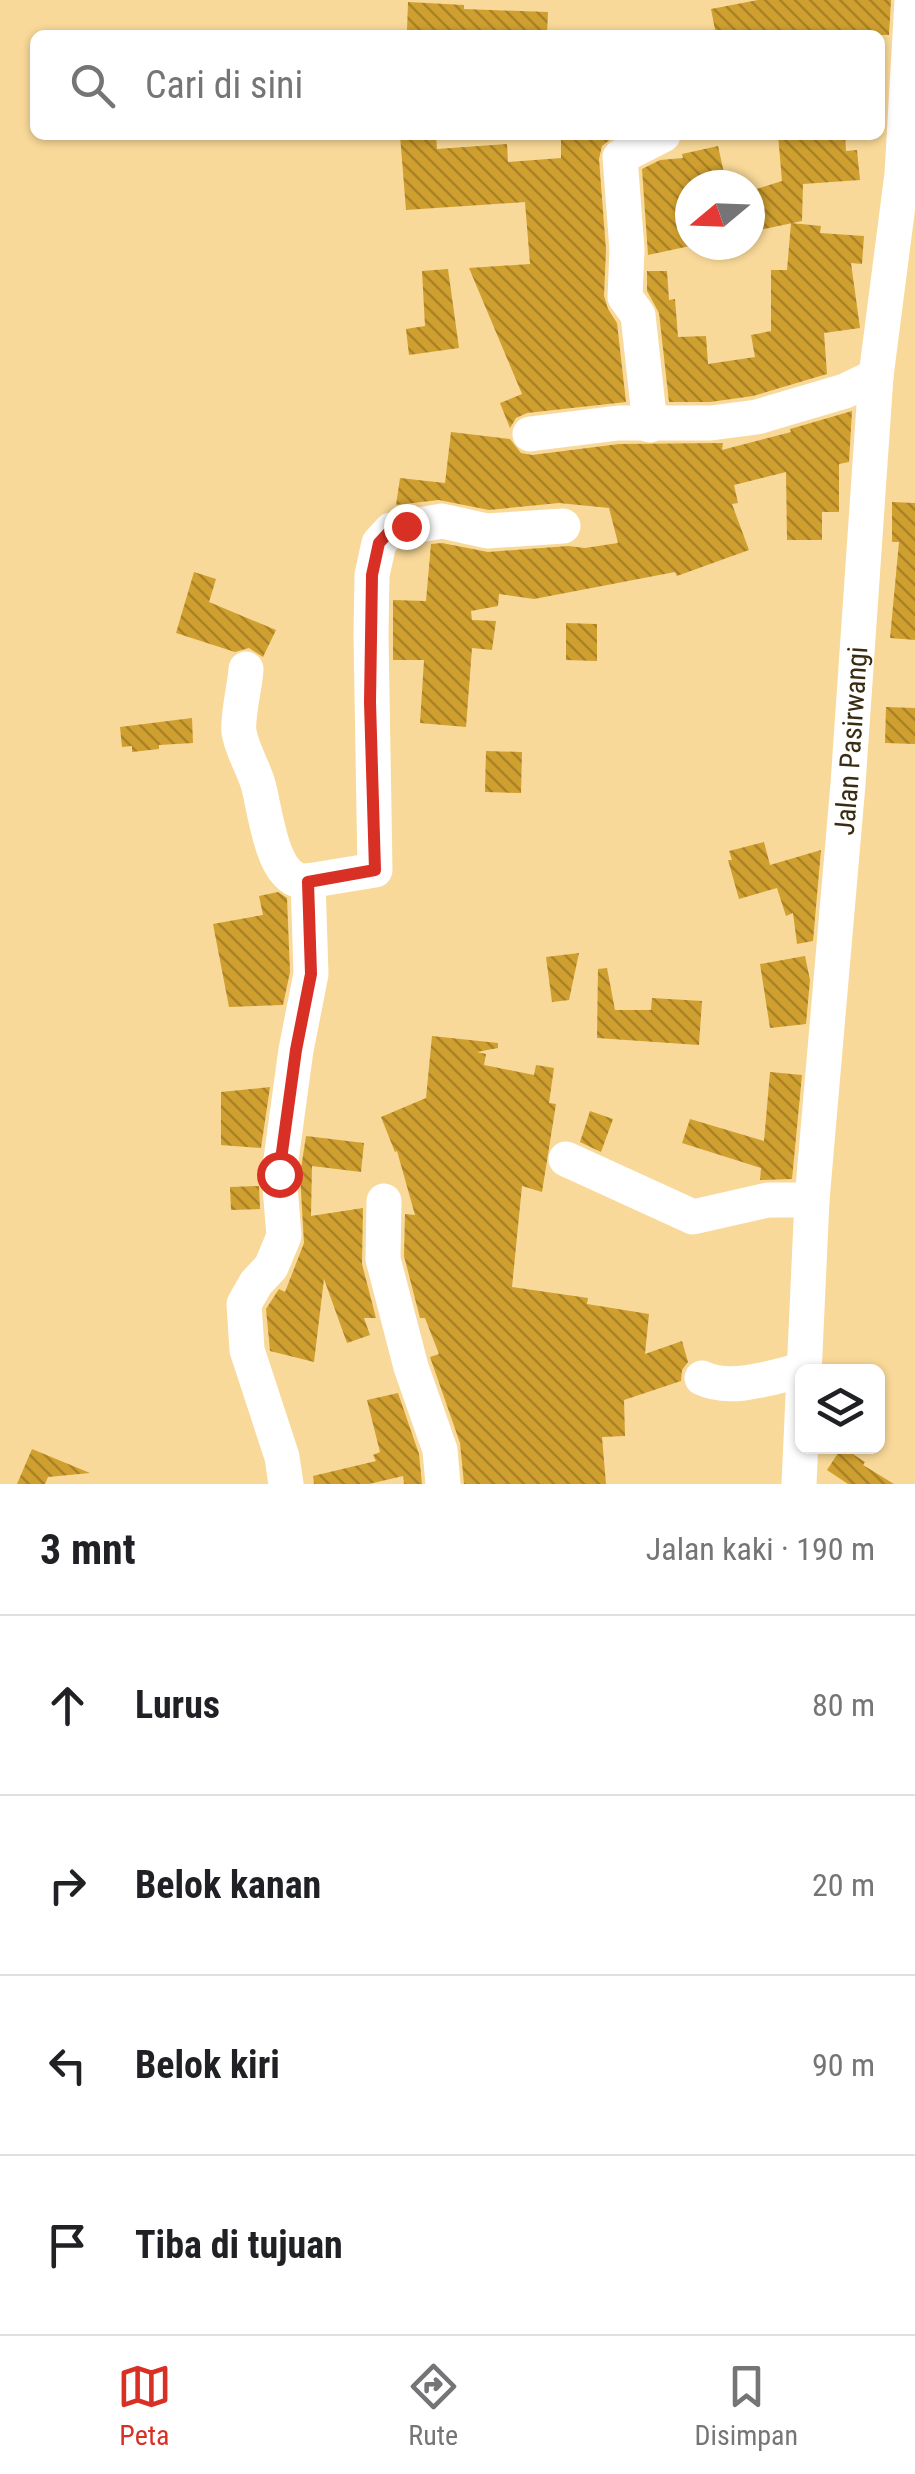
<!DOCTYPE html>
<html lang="id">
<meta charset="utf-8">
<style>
:root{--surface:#fff;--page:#f2f2f2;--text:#202124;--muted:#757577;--line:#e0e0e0;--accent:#d93025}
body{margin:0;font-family:"Roboto Condensed",sans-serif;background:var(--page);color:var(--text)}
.controls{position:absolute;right:30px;bottom:30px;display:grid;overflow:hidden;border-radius:15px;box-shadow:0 2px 8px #0004}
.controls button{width:90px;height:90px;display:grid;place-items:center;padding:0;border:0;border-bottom:2px solid var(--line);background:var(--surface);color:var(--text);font:50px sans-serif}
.compass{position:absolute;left:675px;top:170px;width:90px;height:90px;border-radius:50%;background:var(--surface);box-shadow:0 2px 8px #0004;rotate:251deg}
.stop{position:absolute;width:30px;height:30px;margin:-22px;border:8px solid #d93025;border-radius:50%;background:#fff}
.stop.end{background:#d93025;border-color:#fff;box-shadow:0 2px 10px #0008}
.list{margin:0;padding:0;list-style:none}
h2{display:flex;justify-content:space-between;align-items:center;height:130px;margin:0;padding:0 40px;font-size:42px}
h2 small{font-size:32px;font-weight:400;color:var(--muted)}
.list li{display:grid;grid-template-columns:65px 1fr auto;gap:30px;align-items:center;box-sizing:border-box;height:180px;padding:0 40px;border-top:2px solid var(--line)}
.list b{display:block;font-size:38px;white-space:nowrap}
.list em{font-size:32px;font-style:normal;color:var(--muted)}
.icon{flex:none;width:55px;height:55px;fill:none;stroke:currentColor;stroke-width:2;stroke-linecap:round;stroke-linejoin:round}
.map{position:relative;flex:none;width:915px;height:1484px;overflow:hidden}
.search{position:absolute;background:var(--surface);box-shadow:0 2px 8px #0004;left:30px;right:30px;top:30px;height:110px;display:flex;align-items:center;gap:25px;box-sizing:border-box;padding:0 35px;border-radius:15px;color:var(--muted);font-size:38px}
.sheet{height:850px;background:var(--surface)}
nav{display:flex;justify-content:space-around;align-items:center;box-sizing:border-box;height:140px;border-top:2px solid var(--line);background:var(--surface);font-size:28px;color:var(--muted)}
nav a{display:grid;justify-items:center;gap:5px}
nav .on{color:var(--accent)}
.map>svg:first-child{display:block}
</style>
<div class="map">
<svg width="915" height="1484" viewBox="0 0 915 1484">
<defs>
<pattern id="building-back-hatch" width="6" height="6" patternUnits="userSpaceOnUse" patternTransform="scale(2.5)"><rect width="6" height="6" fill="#cf9f2f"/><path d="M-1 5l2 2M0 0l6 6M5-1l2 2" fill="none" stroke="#a98227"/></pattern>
</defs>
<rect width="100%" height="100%" fill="#f9d999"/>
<path fill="url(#building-back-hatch)" d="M758 0H891L889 35H716L711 9Z
M408 2 464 5V9L548 12 547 35H476L407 30Z
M400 135H436L437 149 507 144 508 162 561 158V135H616L602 146 599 159 606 250 604 296 608 309 617 323 626 402 527 413 516 418 510 428 500 403 522 394 469 268 530 264 525 202 406 210Z
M778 135H845L846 151 857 150 860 180 803 184 802 221 750 232V191L782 181Z
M718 146 726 182 690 185V246L648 255 642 169 660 160 683 158 682 154Z
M791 223 821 226 820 233 864 236 862 264 851 263 860 328 824 333 827 374 753 396 710 402H669L659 313 647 291V271H667L669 300 675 299 678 337 706 336 708 364 755 357 751 335 771 331V270H787Z
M448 269 459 348 409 355 406 329 425 326 422 271Z
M852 411 849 462 839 464V512H822V540H787L786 472 734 485 738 503 732 504 749 550 677 576 675 572 534 599 499 594 498 606 471 611 472 620 496 621 492 650 472 648 466 727 420 723 424 660H393V600L426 601 431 544 442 543 488 552 568 546 585 548 618 543 609 508 559 503 489 510 439 500 396 505 400 478 445 483 451 432 510 439 521 453 532 455 619 444 723 443 722 450 791 432 790 429Z
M892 502 915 503V640L890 638 899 542H892Z
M194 572 216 579 209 602 276 630 263 657 249 648 235 652 176 633Z
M566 623 597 624V661L566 660Z
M886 707 915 708V744L885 743Z
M192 718 193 743 159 745V749L132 752V746L122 747 120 727Z
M486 751 522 752 521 793 485 792Z
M764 842 770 865 821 850 813 941 797 944 793 913 786 916 777 888 739 899 728 860H732L729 851Z
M278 892 287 898 290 972 283 1005 229 1007 213 924 263 915 259 896Z
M579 953 569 1000 552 1002 546 957Z
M805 956 810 980 806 1024 770 1028 760 964Z
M607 968 615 1010H651L652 998 702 1001 699 1045 597 1038 598 969Z
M432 1036 498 1043V1048L477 1052 486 1054 484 1065 534 1075 536 1065 554 1068 549 1103 556 1104 542 1192 522 1186 512 1287 588 1298 587 1304 649 1314 645 1354 682 1341 688 1362 682 1370 681 1381 624 1400 625 1436 602 1437 606 1484H464L460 1443 430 1357 439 1354 425 1318H420L404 1256 405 1214 415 1215 397 1151 395 1152 381 1117 426 1098Z
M770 1072 802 1075 792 1179 760 1180 761 1168 682 1143 690 1119 764 1141Z
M270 1087 261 1148 221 1145V1092Z
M590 1111 613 1119 601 1152 580 1142Z
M306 1136 364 1143 361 1172 312 1166 311 1216 363 1208 362 1264 376 1318H364L370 1335 347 1343 324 1279 314 1362 270 1351 266 1309 279 1289 285 1292 304 1243 300 1175Z
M259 1186 260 1209 231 1210 230 1187Z
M398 1393 419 1454 422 1484H404L403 1476 369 1484H314L313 1476 376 1461 373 1455 380 1452 367 1400Z
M842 1447 865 1462 863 1465 894 1484H848L827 1470Z
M32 1449 90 1473 48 1477 45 1484H17Z"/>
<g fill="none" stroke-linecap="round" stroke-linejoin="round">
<g stroke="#fff" stroke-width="35">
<path d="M650 425 638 315 625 297 627 250 620 157 663 135"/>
<path d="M530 434 618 423H711L757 417 845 391 876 376"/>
<path d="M246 669C245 687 237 716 239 732 242 750 253 767 258 784 266 811 271 885 308 881"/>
<path d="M566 1159 693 1217 768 1200H812"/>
<path d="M384 1201 383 1259 411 1367 440 1450 443 1484"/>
<path d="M702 1378C731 1392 773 1377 802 1370"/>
<path d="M286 1484 282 1457 247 1350 244 1304 256 1283 271 1267 284 1236 279 1174 296 1050 311 974 308 881 375 870 371 635 372 575 379 543 391 530 442 521 487 531 563 526"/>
<path id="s1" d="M799 1484 812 1200 848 784 876 376 902 174 912 0"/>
</g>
</g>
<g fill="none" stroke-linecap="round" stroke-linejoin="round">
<path stroke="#d93025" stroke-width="12" d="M279 1174 296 1050 311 974 308 882 375 870 370 702 372 575 379 543 391 530 406 526"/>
</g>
<g text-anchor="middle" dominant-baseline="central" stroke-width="8" stroke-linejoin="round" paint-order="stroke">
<g font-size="28" fill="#382b11" stroke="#fbe8c3">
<text stroke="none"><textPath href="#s1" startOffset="745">Jalan Pasirwangi</textPath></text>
</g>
</g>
</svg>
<div class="controls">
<button><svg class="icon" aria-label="layers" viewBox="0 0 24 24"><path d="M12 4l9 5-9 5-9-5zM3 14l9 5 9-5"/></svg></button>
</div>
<svg class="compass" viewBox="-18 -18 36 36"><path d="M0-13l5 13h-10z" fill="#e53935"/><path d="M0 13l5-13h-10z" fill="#757577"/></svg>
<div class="stop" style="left:279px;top:1174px"></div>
<div class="stop end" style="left:406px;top:526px"></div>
<div class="search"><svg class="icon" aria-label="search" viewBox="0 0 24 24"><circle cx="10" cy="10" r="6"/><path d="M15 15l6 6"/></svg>Cari di sini</div>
</div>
<section class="sheet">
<h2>3 mnt<small>Jalan kaki · 190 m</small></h2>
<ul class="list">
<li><svg class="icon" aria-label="ahead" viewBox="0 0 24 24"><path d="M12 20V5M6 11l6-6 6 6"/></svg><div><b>Lurus</b></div><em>80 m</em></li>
<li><svg class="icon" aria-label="right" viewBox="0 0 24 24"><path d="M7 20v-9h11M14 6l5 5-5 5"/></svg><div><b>Belok kanan</b></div><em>20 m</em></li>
<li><svg class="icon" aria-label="left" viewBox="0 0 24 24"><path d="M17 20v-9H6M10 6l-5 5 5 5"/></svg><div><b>Belok kiri</b></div><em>90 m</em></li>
<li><svg class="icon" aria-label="arrive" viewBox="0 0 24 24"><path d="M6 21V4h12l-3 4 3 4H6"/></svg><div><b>Tiba di tujuan</b></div></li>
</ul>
</section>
<nav>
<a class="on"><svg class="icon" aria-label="map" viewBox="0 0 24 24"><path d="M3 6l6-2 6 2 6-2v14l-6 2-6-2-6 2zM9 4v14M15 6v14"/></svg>Peta</a>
<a><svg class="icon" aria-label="directions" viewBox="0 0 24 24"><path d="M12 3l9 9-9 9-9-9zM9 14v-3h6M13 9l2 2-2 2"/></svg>Rute</a>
<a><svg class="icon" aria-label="saved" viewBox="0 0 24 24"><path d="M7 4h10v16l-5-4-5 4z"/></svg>Disimpan</a>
</nav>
